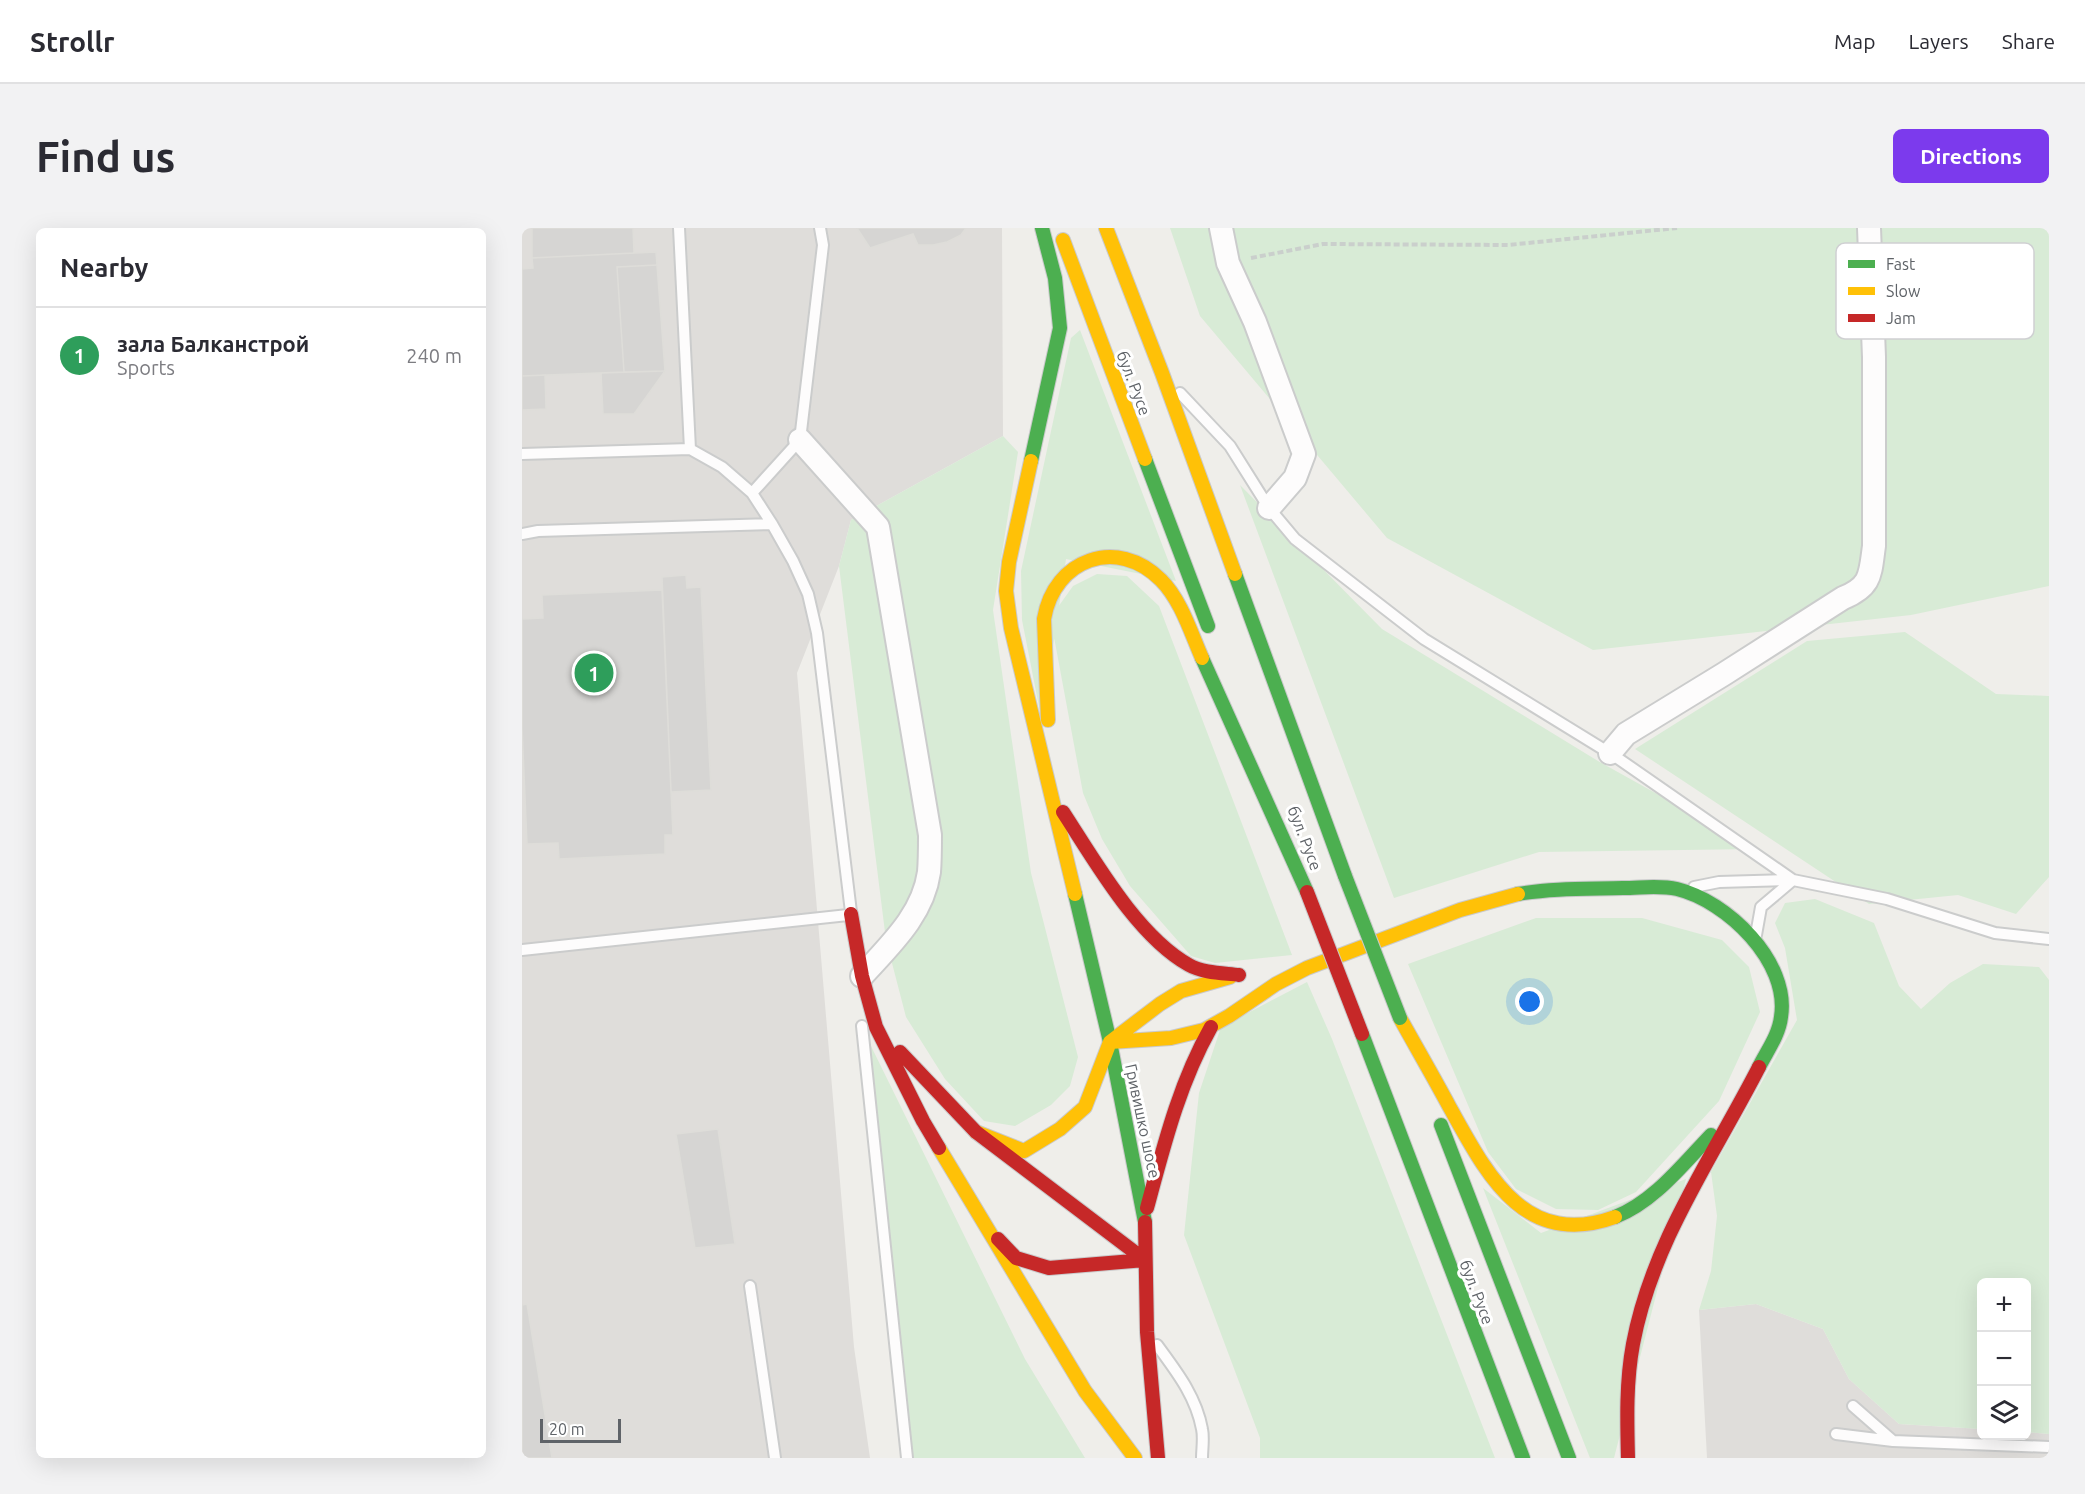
<!DOCTYPE html>
<meta charset="utf-8">
<style>
:root{--surface:#fff;--page:#f2f2f3;--text:#2b2b33;--muted:#7c7c81;--line:#e1e1e2;--accent:#7c3aed}
body{margin:0;font-family:Ubuntu,sans-serif;background:var(--page);color:var(--text)}
.controls{position:absolute;right:18px;bottom:18px;display:grid;overflow:hidden;border-radius:9px;box-shadow:0 6px 24px #0002}
.controls button{width:54px;height:54px;display:grid;place-items:center;padding:0;border:0;border-bottom:2px solid var(--line);background:var(--surface);color:var(--text);font:30px sans-serif}
.scale{position:absolute;left:18px;bottom:15px;width:81px;box-sizing:border-box;padding-left:6px;border:3px solid #5f6368;border-top:0;font-size:16px;line-height:21px;white-space:nowrap;color:#5f6368;-webkit-text-stroke:4px #fff;paint-order:stroke}
.you{position:absolute;left:1008px;top:774px;width:21px;height:21px;margin:-15px;border:4px solid #fff;border-radius:50%;background:#1a73e8;box-shadow:0 0 0 9px #1a73e833}
.badge{display:grid;place-items:center;width:39px;height:39px;border-radius:50%;background:var(--accent);color:#fff;font-size:20px;font-weight:700}
.pin{position:absolute;translate:-50% -50%;border:3px solid #fff;box-shadow:0 2px 6px #0006}
.list{margin:0;padding:0;list-style:none}
h2{display:flex;justify-content:space-between;align-items:center;height:78px;margin:0;padding:0 24px;font-size:26px}
h2 small{font-size:20px;font-weight:400;color:var(--muted)}
.list li{display:grid;grid-template-columns:39px 1fr auto;gap:18px;align-items:center;box-sizing:border-box;height:96px;padding:0 24px;border-top:2px solid var(--line)}
.list b{display:block;font-size:22px;white-space:nowrap}
.list p{margin:0;font-size:20px;white-space:nowrap;color:var(--muted)}
.list em{font-size:20px;font-style:normal;color:var(--muted)}
.icon{flex:none;width:33px;height:33px;fill:none;stroke:currentColor;stroke-width:2;stroke-linecap:round;stroke-linejoin:round}
.map{position:relative;flex:none;width:1527px;height:1230px;overflow:hidden;border-radius:9px}
header{display:flex;align-items:center;gap:36px;box-sizing:border-box;height:84px;padding:0 30px;background:var(--surface);border-bottom:2px solid var(--line)}
header strong{font-size:28px}
nav{display:flex;gap:33px;margin-inline-start:auto;font-size:21px}
.intro{display:flex;align-items:center;justify-content:space-between;box-sizing:border-box;height:144px;padding:0 36px}
h1{margin:0;font-size:42px}
.button{padding:15px 27px;border-radius:9px;background:var(--accent);color:#fff;font-size:21px;font-weight:700}
main{display:flex;gap:36px;padding:0 36px}
aside{flex:1;background:var(--surface);border-radius:9px;box-shadow:0 6px 24px #0002}
.map>svg:first-child{display:block}
</style>
<header>
<strong>Strollr</strong>
<nav><a>Map</a><a>Layers</a><a>Share</a></nav>
</header>
<div class="intro"><h1>Find us</h1><a class="button">Directions</a></div>
<main>
<aside>
<h2>Nearby<small></small></h2>
<ul class="list">
<li><span class="badge" style="background:#2e9e5b">1</span><div><b>зала Балканстрой</b><p>Sports</p></div><em>240 m</em></li>
</ul>
</aside>
<div class="map">
<svg width="1527" height="1230" viewBox="0 0 1527 1230">
<rect width="100%" height="100%" fill="#efeeea"/>
<path fill="#dfddda" d="M0 0H480L481 208 329 292 317 338 275 445 332 1119 348 1230H0Z
M1234 1076 1301 1101 1327 1151 1377 1196 1459 1201 1460 1208H1504L1505 1204 1527 1206V1230H1185L1177 1082Z"/>
<path fill="#d8ebd6" d="M648 0H1527V358L1389 387 1071 422 865 310 678 88Z
M558 102 654 353 544 331 520 494 500 392 499 343 549 110Z
M481 208 496 224 471 382 509 645 556 829 548 858 529 877 493 898 462 893 423 851 384 789 364 712 317 338 329 292Z
M718 257 860 401 1076 533 1234 621 1017 624 872 670Z
M575 346 605 348 637 378 770 727 693 735 669 728 608 658 580 611 561 565 532 409 536 379 551 358Z
M1383 404 1474 466 1527 468V649L1494 686 1436 667 1347 676 1113 521 1285 413Z
M1293 671 1352 695 1377 758 1399 781 1428 755 1461 736 1517 739 1527 752V1206L1505 1204 1504 1054H1460L1459 1201 1377 1196 1327 1151 1301 1101 1234 1076 1177 1082 1189 1043 1195 988 1189 944 1275 792 1263 720 1253 695 1263 675Z
M1014 690H1120L1200 712 1227 739 1238 784 1197 873 1114 964 1076 982 1034 981 994 961 966 924 886 736Z
M785 754 810 811 973 1230H738V1210L662 1007 677 865 699 799Z
M346 812 503 1131 563 1230H386Z
M1164 951 1092 1230H1068L961 960 1019 1005Z"/>
<path fill="#d6d5d3" stroke="#deddd9" stroke-width="1.5" d="M10 0H111L112 25 10 30Z
M335 0H444L439 7 425 14 411 17H396L391 6 348 20Z
M134 24 135 37 95 39 102 144 0 148V41L11 40 10 30Z
M135 37 143 143 102 144 95 39Z
M143 143 112 186H81L79 145Z
M23 147 24 181 0 182V148Z
M164 347 165 360 179 359 189 562 149 564 140 349Z
M140 362 151 607H143V626L37 631 36 615 5 616 0 499V391L21 390 20 367Z
M196 901 213 1016 173 1020 154 906Z
M5 1076 30 1230H0V1077Z"/>
<g fill="none" stroke-linecap="round" stroke-linejoin="round">
<defs>
<path id="lane" d="M157 0 168 221
M658 165 708 218 747 280 773 311 902 411 1094 529 1271 652 1239 679 1234 707
M0 226 168 221 200 239 230 265 250 296 271 333 286 366 295 405 329 684
M230 265 278 212 301 17 298 0
M0 306 16 303 250 296
M1172 659 1197 654 1271 652 1365 671 1473 705 1527 711
M0 722 326 687
M340 798 385 1230
M228 1058 253 1230
M635 1117C654 1143 674 1168 680 1201 682 1210 680 1221 680 1230
M1331 1178 1371 1213
M1314 1206 1371 1213 1527 1219"/>
<path id="street" d="M699 0 706 35 733 94 782 226 773 250 747 280
M278 212 356 299 408 607C408 619 408 632 407 644 401 687 368 717 340 748
M1088 525 1104 506 1202 446 1321 370C1350 358 1348 346 1352 318V129L1347 0"/>
<path id="fast" d="M623 231 686 398
M509 233 538 100 533 50 520 0
M713 346 823 648
M680 430 785 664
M553 666 588 814 623 994
M996 666C1030 660 1066 661 1101 660 1119 660 1137 657 1155 661 1205 673 1268 734 1259 789 1257 807 1245 823 1237 839
M840 806 1001 1230
M919 897 1047 1230
M1093 989C1132 974 1161 936 1189 907"/>
<path id="slow" d="M584 0 640 145 713 346
M541 12 623 231
M509 233 487 334 484 363 489 400 553 666
M526 492 522 391C532 331 595 308 639 352 659 372 669 405 680 430
M878 790C894 819 911 848 927 878 964 944 1001 1022 1093 989
M588 814 649 810 682 802 707 788 754 756 785 740 938 682 996 666
M454 904 502 923 538 901 563 879 588 814 638 776 659 763 708 749
M417 920 563 1163 613 1230"/>
<path id="jam" d="M541 584C573 633 615 708 667 737 681 745 701 745 717 747
M329 686 340 748 354 799 401 893 417 920
M378 824 454 904 623 1032
M625 980C642 917 657 856 689 799
M623 994 625 1104 636 1230
M476 1011 494 1030 527 1040 623 1032
M1106 1230C1105 1192 1104 1153 1111 1116 1130 1014 1191 929 1237 839"/>
</defs>
<use href="#lane" stroke="#cbcccc" stroke-width="14"/>
<use href="#street" stroke="#cbcccc" stroke-width="26"/>
<use href="#fast" stroke="#cacacb" stroke-width="16"/>
<use href="#slow" stroke="#cacacb" stroke-width="16"/>
<use href="#jam" stroke="#cacacb" stroke-width="16"/>
<path stroke="#cacfcc" stroke-width="4" stroke-dasharray="6 3" stroke-linecap="butt" d="M729 30 801 16 986 17 1155 0"/>
<use href="#lane" stroke="#fdfcfc" stroke-width="10"/>
<use href="#street" stroke="#fdfcfc" stroke-width="22"/>
<use href="#fast" stroke="#4caf50" stroke-width="14"/>
<use href="#slow" stroke="#ffc107" stroke-width="14"/>
<use href="#jam" stroke="#c62828" stroke-width="14"/>
<defs>
<path id="fast-bridge" d="M823 648 878 790"/>
<path id="jam-bridge" d="M785 664 840 806"/>
</defs>
<use href="#fast-bridge" stroke="#cacacb" stroke-width="16" stroke-linecap="butt"/>
<use href="#jam-bridge" stroke="#cacacb" stroke-width="16" stroke-linecap="butt"/>
<use href="#fast-bridge" stroke="#4caf50" stroke-width="14"/>
<use href="#jam-bridge" stroke="#c62828" stroke-width="14"/>
</g>
<g text-anchor="middle" dominant-baseline="central" stroke-width="6" stroke-linejoin="round" paint-order="stroke">
<g font-size="16" fill="#5f6368" stroke="#fff">
<text transform="translate(612 155) rotate(69)">бул. Русе</text>
<text transform="translate(783 610) rotate(69)">бул. Русе</text>
<text transform="translate(621 893) rotate(78)">Гривишко шосе</text>
<text transform="translate(955 1064) rotate(69)">бул. Русе</text>
</g>
</g>
<rect x="1314" y="15" width="198" height="96" rx="9" fill="#fff" stroke="#cfd0d2" stroke-width="1.5"/>
<rect x="1326" y="32" width="27" height="8" fill="#4caf50"/>
<rect x="1326" y="59" width="27" height="8" fill="#ffc107"/>
<rect x="1326" y="86" width="27" height="8" fill="#c62828"/>
<g font-size="16" fill="#5f6368">
<text x="1364" y="42">Fast</text>
<text x="1364" y="69">Slow</text>
<text x="1364" y="96">Jam</text>
</g>
</svg>
<div class="controls">
<button>+</button>
<button>−</button>
<button><svg class="icon" aria-label="layers" viewBox="0 0 24 24"><path d="M12 4l9 5-9 5-9-5zM3 14l9 5 9-5"/></svg></button>
</div>
<div class="scale">20 m</div>
<div class="you"></div>
<div class="pin badge" style="left:72px;top:445px;background:#2e9e5b">1</div>
</div>
</main>
